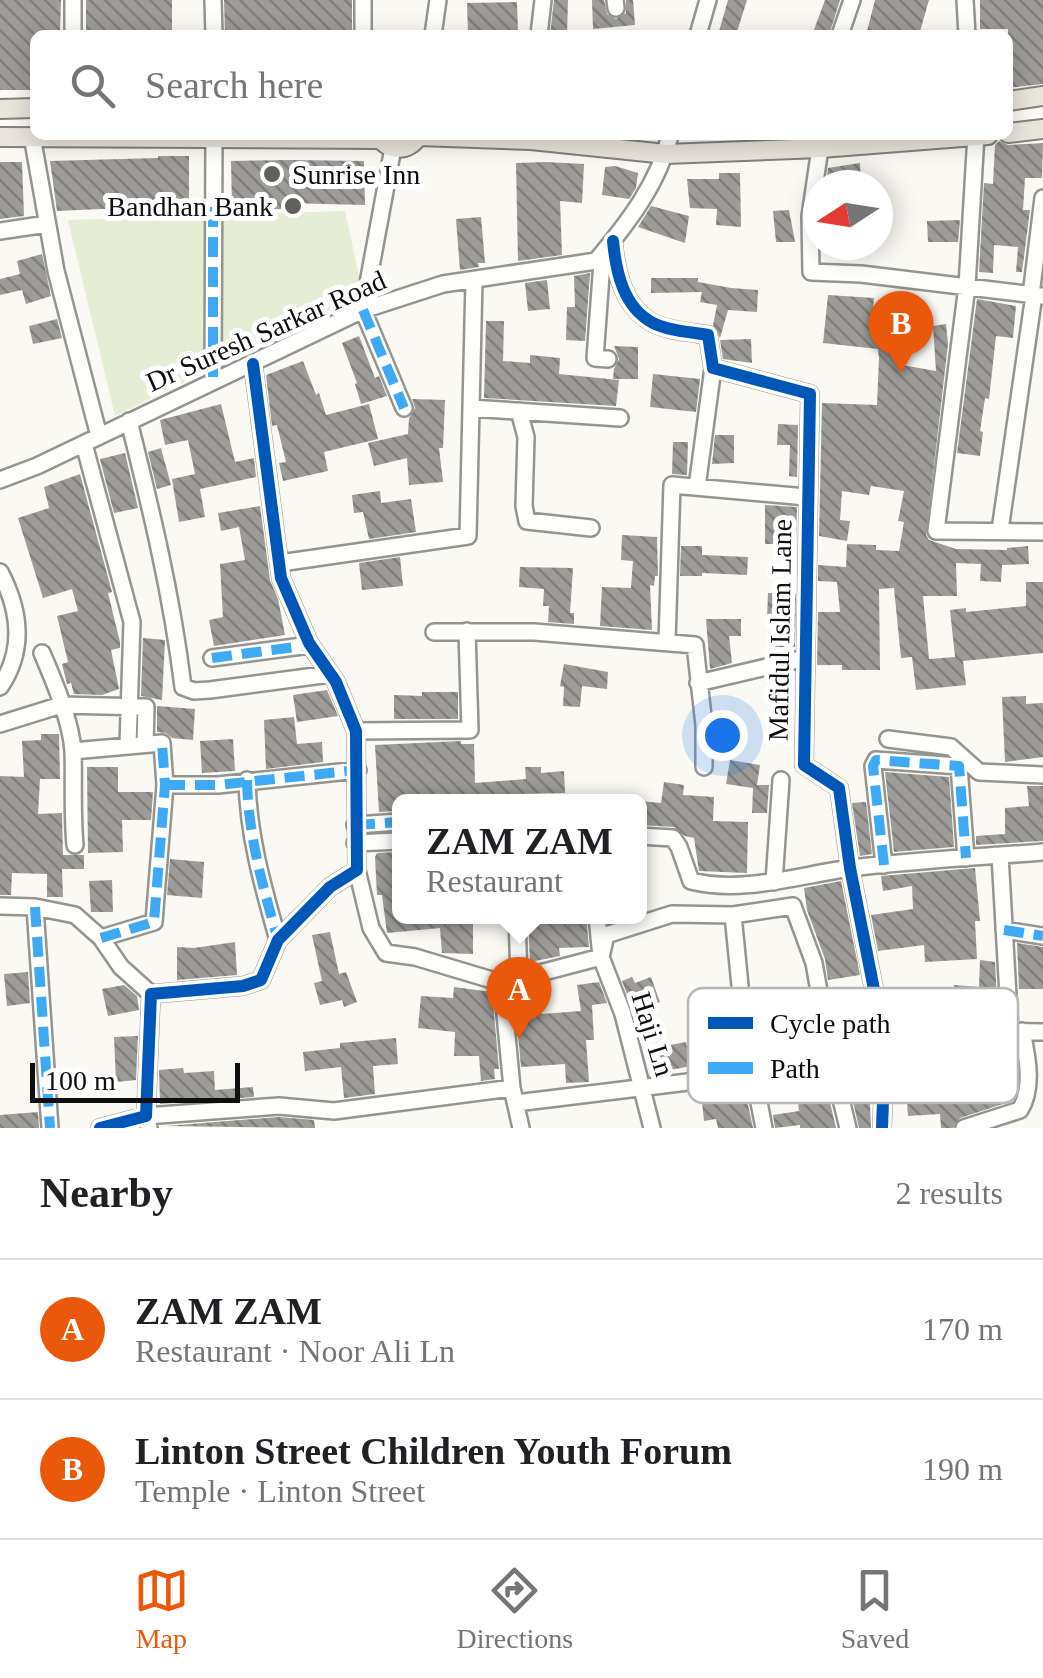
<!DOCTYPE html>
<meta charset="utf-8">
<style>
:root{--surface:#fff;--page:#f2f2f2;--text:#202124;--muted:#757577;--line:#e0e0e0;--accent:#ea580c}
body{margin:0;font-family:Georgia,serif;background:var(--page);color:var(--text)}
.compass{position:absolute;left:803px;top:170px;width:90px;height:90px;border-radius:50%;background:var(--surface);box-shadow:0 5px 25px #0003;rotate:258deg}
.scale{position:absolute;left:30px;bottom:25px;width:210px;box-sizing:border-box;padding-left:10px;border:5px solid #0e0e0e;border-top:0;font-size:28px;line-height:35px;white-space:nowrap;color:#0e0e0e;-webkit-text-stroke:8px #fff;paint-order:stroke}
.you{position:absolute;left:722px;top:735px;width:35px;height:35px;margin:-25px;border:8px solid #fff;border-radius:50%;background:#1a73e8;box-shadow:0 0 0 15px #1a73e833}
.badge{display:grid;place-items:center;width:65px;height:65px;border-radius:50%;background:var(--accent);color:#fff;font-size:32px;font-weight:700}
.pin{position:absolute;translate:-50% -82px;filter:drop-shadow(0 2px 5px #0008)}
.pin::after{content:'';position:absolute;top:52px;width:35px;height:30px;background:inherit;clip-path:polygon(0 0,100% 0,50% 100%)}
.popup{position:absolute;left:392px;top:794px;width:255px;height:130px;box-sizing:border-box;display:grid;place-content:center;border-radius:15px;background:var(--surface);filter:drop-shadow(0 2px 8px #0005);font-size:32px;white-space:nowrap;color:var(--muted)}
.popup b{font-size:38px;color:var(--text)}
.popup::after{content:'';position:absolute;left:50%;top:100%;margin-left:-20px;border:20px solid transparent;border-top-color:var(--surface)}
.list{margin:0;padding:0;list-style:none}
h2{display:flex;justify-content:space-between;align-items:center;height:130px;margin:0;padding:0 40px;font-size:42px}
h2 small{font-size:32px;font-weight:400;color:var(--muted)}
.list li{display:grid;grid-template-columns:65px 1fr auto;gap:30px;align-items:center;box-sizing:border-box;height:140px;padding:0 40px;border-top:2px solid var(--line)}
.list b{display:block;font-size:38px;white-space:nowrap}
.list p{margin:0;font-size:32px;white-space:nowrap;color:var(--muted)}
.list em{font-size:32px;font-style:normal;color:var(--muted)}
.icon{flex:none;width:55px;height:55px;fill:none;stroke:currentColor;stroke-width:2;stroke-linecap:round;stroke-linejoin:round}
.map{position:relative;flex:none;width:1043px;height:1128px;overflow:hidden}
.search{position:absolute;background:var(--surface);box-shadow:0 5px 25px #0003;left:30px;right:30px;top:30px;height:110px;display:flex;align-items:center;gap:25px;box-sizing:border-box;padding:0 35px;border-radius:15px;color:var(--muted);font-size:38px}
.sheet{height:410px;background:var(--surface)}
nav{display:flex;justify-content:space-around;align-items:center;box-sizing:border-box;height:140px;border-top:2px solid var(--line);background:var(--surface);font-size:28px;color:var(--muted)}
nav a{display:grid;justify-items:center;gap:5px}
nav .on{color:var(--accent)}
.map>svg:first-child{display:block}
</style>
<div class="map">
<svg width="1043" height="1128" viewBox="0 0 1043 1128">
<defs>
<pattern id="building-back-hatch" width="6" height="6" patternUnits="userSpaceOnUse" patternTransform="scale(2.5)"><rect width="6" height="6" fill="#9e9c98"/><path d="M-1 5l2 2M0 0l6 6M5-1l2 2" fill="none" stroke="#7f7e7a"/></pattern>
</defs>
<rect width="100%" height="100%" fill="#faf9f3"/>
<path fill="#e6edd5" d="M345 211 363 295 115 416 68 220Z"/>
<path fill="url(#building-back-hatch)" d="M0 0H61L60 35H35V90H0Z
M86 0H172V35H86Z
M224 0H352V35H225Z
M554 0H568L567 35H550Z
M592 0H604L607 14 616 19 626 13V0H633L635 25 593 29Z
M728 0H747L736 35H718Z
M825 0H840L829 35H812Z
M875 0H929L919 35H866Z
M980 0H1043V84L1008 88V29H980Z
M517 2 518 33 468 34 467 3Z
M999 141 1008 145 1043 143 1042 178H1025L1023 210H1030L1022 272H1016L1018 247 994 245 993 273 979 272 984 183 993 184 995 145Z
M158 156H189V211L124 208 57 211 50 161 158 158Z
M292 160 364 161 365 205 286 203V209L232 210 231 161Z
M0 162H22L24 216 0 219Z
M546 162 584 164 582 203 560 201 562 255 518 261 516 163Z
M860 163 861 185H826L828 168Z
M615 166 638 173 636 188 629 199 602 195 605 167Z
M719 173H740L741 227 716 225 717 209 690 208 687 179H719Z
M651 206 689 216 685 243 638 227Z
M789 210 795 242H776L773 211Z
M481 217 485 263H478L479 267 460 270 456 219Z
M960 220 958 242H928L927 221Z
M42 254 51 296 26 304 22 290 0 295V279L20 274 17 261Z
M590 273 585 341 566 340 567 307H575L574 276Z
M651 278H698V282L731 288 758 290 757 312 728 310 720 338 713 325 717 305 700 302 702 292 651 293Z
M547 280 550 309 528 311 525 283Z
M828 295 874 298 873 309 912 311 910 339 897 338 896 364 936 371 933 326 946 324 948 344 926 535 929 540 956 549 1007 550V548L1028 546 1029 564 1002 565 1001 582 980 581 981 564 956 563 957 596H923L929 659 955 657 950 610 966 608V612L1026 606V582H1043V653L963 661 966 685 916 690 912 657 901 658 894 588 879 589 880 670H842V665H817L818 612H840L837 582 818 581V565L846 567 847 544 876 545V550L899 551 904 522 898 521 904 491 871 486 869 495 842 491 840 520 850 521 847 541 819 536 822 403 877 405 879 358 878 349 823 343Z
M977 299 1016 306 1013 338 996 336 989 399 985 398 980 431 983 432 980 456 957 453Z
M57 319 62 338 33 344 29 326Z
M486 321H504L503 361 530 363V355L560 358 559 374 619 380 616 406 484 398Z
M359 336 375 378 379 376 387 396 361 404 355 384 357 383 342 343Z
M751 339 752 363 723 359 720 340Z
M614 346 638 347V379H613L614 369 619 359Z
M303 361 316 395 319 393 326 415 369 404 378 439 324 452 328 471 283 481 279 463 286 462 277 425 272 426 266 375Z
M653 374 700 379 696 412 650 407Z
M412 399 445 400 443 448H439L443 482 409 485 407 458 374 466 368 443 408 434 409 418 415 408Z
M221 404 235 462 254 458 256 477 200 489 205 517 179 522 172 479 195 474 188 440 165 445 160 420Z
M778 424 798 425 797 477 789 476 790 445H777Z
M715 435H734V463L712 464Z
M673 442H688L687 475 672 474Z
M161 448 171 485 157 489 148 452Z
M125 453 138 508 114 513 100 459Z
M80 474 112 592 108 593 120 642V648L111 650 119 689 102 695 74 694 71 683 67 684 62 664 68 662 57 616 78 611 72 589 43 598 18 518 49 508 44 487Z
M380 491 381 503 411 499 416 532 369 539 363 512 354 513 352 495Z
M765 505 797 507 796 544H765Z
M260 506 270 580 278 599 285 635 214 646 209 620 223 617 220 564 245 560 239 527 221 531 218 513Z
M622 535 657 537 658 576H655L654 586 650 585 652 630 600 626 602 587 631 588 633 561 621 560Z
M681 546H702V555L748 557 747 575 702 573V576H680Z
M400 557 403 586 362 590 359 563Z
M520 567 573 568 570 613H574V624L548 622 549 606H543L544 589 519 587Z
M768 593 796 594 795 647H775L776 619H767Z
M706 619H741V636H729L732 663 710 669Z
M143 638 165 640 162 700 141 696Z
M564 664 608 672 607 689 582 686 580 707 563 706 564 687 560 686Z
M327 690 338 716 297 722 293 695Z
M422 692H458V719H394V695L422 696Z
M1026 696V704L1043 703V757L1005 762 1002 697Z
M157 706 195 709 193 740 172 738 166 733 157 732Z
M294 717 297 744 322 742 323 762 266 769 264 720Z
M41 734H59L60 779H40L38 814 62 813 63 855H84V869H62L63 897H47V874L12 873 11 895H0V776L24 777 22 741 41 740Z
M233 739 235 771 202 773 200 741Z
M461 741V744H474L475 783 526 779 525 767H541V773L564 771 565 793 513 794 514 802H399V811L379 812 375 745Z
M730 760 760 765 757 785H769L767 813H752L753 788 726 784Z
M87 767H118V792H153L151 820H122L123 852 88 853Z
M885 772 949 777 954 847 894 852Z
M664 782 684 785 683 795 714 797 713 821 748 822 747 873 699 871 694 838 685 836 674 827 639 825V801L661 803Z
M1027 786H1043V841L976 845V836L1005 834V808L1029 806Z
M866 802 872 854 860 856 852 803Z
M399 852V916H473V954L442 953 440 928 387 933 382 895H377L375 857 377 853Z
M170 859 204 862 202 898 167 895Z
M975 868 980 921H975L977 959 925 962 924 945 878 951 871 915 913 909 912 886 883 891 881 876Z
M112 880 113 912H91L89 881Z
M841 881 860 975 828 980 825 959 807 910 804 888Z
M528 916H586L589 947 559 948 560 956 530 962Z
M330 932 339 974 346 972 357 1002 344 1007 342 1000 320 1005 314 983 322 981 312 935Z
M235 942 237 975 177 980V947L194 948Z
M1017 943 1043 947V989H1019Z
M980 960 995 962 998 1020H975L894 1033 892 1024 924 1020 922 992 954 990V985L979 987Z
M28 972 30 1003 7 1006 4 974Z
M632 977 635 983 651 977 660 1002 634 1012 622 981Z
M599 982 607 1003 592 1005 594 1040H586L589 1082 566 1083 565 1064 521 1067 514 991 539 988 542 1014 581 1011 577 985Z
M124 985 137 996 139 1010 108 1016 102 989Z
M454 987 492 992 499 1069H494L495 1079 481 1081 479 1056H454L455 1032 418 1028 421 996 453 998Z
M774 999 777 1019 804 1017 806 1039 776 1041 778 1049 765 1051 756 1002Z
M138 1036 136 1080 116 1082 114 1037Z
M396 1038 398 1064 373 1066 375 1094 344 1098 341 1067 305 1071 303 1052 340 1048V1043Z
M686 1042 691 1066 650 1074 644 1050Z
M978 1042 1012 1043 1011 1066 962 1063 964 1092H991L992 1083 1017 1072 1012 1101 960 1118 953 1128H941L940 1114 908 1116 905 1075 940 1072 942 1048Z
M183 1068 184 1073 214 1071 215 1090 253 1087 254 1097 160 1104 159 1070Z
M869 1084 871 1128H859L850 1088Z
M744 1087 753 1128H718L716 1119 704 1121 701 1092Z
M827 1090 836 1128H800V1125L775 1128 773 1115 799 1111 797 1095Z
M38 1112 39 1128H0V1115Z
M279 1117 314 1120 315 1128 166 1126Z"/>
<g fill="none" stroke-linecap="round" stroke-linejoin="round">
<defs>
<path id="minor" d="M73 0V35
M213 0 214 35
M615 0 616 8
M965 0 967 35
M363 35V0
M433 35 438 0
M539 35 543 0
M698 35 708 0
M840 35 852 0
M822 135 810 216 811 272 861 274 1043 296
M976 135 967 286 936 531 1043 532
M32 136 56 271 99 436
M393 148 363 310 404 408
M0 231 47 224
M613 241C616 272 623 307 653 323 668 331 692 332 708 335L713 368 810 394 804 765 839 788 850 868 885 1045 882 1128
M595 261 602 262 595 358 608 359
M1031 295 1043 198
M213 381 214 135
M471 408 620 418
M519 411 526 437 524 506 527 521 591 528
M129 421C151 509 172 596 183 687L194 691 210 690 330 674
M84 444 132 622 128 745
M0 480 37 466 363 310 443 284 596 261C627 224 659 183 670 135
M697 487 713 368
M1000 530 1034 295
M280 563 468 536 474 280
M0 572C20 610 25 650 0 687
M434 632H534L695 645 704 725V767
M667 642 672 485 806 497
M42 653C54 681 71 721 73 751 74 782 72 813 75 845
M212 658 310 645
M698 683 805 658
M0 724 61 705 146 707 145 744
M356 731 470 730 467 631
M888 739 951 747 979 772 1043 775
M73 751 162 743 165 785 154 922 101 938
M247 780C248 835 263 887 278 940
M165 785H218L358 770
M355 825 399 822
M639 836 673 838 679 847 691 881C743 894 799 875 851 868 914 860 979 857 1043 852
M355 843 399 841
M1000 855 1010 1031
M884 865 873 766 876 760 959 766 966 858
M357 870 371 928 386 953 415 957 502 983
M774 882 781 780
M0 906 35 907 75 915 101 938 121 967 151 994
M35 907 50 1128
M733 915 744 1026 764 1128
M517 916 519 979
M597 916 601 957 623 1014 652 1128
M1004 930 1043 936
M601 957 606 935 672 914 733 915 793 906 814 963 830 1054 848 1128
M502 983 512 1088 521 1128
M502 983 601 957
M516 1103 753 1074 830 1054 977 1031 1043 1032
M100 1128 146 1116 151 994 243 986 261 980 278 940 330 887 357 870 356 731 336 682 309 643 281 578 253 364
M149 1128 146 1116 279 1106 334 1111 512 1088
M964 1128 1020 1110C1034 1087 1027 1056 1022 1031"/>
<path id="major" d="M1008 101 1043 96
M0 109 35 108
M1008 133 1043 129
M378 135C389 152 408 152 419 135
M419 136 531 140 666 154 821 148 988 135
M0 137 380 139"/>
</defs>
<use href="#minor" stroke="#949491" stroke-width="20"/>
<use href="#major" stroke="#82817e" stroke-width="22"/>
<use href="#minor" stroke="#fefefd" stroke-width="15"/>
<use href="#major" stroke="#eae5db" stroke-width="18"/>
<path stroke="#3fa9f5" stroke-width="10" stroke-dasharray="20 10" stroke-linecap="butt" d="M213 207V381
M363 310 404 408
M212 658 310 645
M247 780C248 835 263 887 278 940
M165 785H218L358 770
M355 825 399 822
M884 865 873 766 876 760 959 766 966 858
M35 907 50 1128
M1004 930 1043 936
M101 938 154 922 165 785 162 743"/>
<defs>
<path id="cycleway" d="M613 241C616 272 623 307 653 323 668 331 692 332 708 335L713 368 810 394 804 765 839 788 850 868 885 1045 882 1128
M100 1128 146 1116 151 994 243 986 261 980 278 940 330 887 357 870 356 731 336 682 309 643 281 578 253 364"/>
</defs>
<use href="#cycleway" stroke="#fff" stroke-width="19"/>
<use href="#cycleway" stroke="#0057b8" stroke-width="12"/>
</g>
<g fill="#61605e" stroke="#fff" stroke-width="4">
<circle cx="272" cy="174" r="10"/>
<circle cx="293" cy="206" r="10"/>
</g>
<g text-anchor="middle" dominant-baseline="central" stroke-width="10" stroke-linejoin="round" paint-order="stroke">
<g font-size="28" fill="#0e0e0e" stroke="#fff" text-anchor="start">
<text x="292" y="174">Sunrise Inn</text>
<text x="273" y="206" text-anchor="end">Bandhan Bank</text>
</g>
<g font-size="28" fill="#0e0e0e" stroke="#fff">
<text transform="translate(266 331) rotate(-24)">Dr Suresh Sarkar Road</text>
<text transform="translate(780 630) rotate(-89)">Mafidul Islam Lane</text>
<text transform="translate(653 1034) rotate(73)">Haji Ln</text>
</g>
</g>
<rect x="688" y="988" width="330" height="115" rx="15" fill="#fff" stroke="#b7b7b7" stroke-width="2.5"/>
<rect x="708" y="1017" width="45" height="12" fill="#0057b8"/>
<rect x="708" y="1062" width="45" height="12" fill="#3fa9f5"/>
<g font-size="28" fill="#0e0e0e">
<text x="770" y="1033">Cycle path</text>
<text x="770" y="1078">Path</text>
</g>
</svg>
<svg class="compass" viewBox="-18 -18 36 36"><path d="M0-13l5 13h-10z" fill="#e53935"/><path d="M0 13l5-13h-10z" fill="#757577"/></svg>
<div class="scale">100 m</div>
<div class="you"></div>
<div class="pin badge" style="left:519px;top:1039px">A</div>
<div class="popup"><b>ZAM ZAM</b>Restaurant</div>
<div class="pin badge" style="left:901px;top:373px">B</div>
<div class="search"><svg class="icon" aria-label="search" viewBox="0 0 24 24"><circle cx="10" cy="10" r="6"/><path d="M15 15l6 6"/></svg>Search here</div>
</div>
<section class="sheet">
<h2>Nearby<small>2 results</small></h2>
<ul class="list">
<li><span class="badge">A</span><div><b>ZAM ZAM</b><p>Restaurant · Noor Ali Ln</p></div><em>170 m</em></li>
<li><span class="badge">B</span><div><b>Linton Street Children Youth Forum</b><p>Temple · Linton Street</p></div><em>190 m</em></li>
</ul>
</section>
<nav>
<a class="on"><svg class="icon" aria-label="map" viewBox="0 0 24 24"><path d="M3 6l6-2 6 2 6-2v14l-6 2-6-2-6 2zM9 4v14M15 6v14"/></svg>Map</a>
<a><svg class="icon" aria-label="directions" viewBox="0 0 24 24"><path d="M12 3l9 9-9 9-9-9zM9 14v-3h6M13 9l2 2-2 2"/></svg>Directions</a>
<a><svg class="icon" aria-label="saved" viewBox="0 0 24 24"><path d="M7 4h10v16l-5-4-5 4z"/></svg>Saved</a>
</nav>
